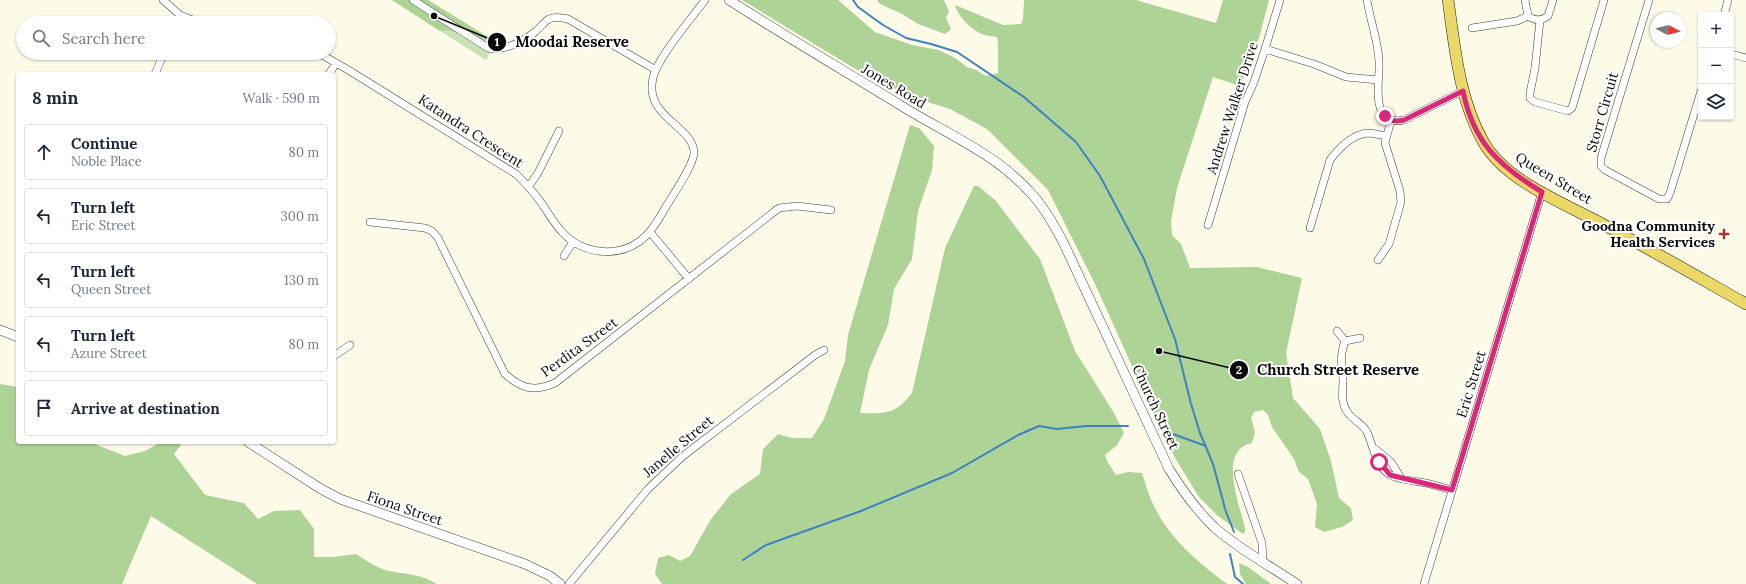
<!DOCTYPE html>
<meta charset="utf-8">
<style>
:root{--surface:#fff;--page:#f2f2f3;--text:#1f2937;--muted:#747a83;--line:#e0e1e3}
body{margin:0;font-family:Lora,serif;background:var(--page);color:var(--text)}
.controls{position:absolute;right:12px;top:12px;display:grid;overflow:hidden;border-radius:4px;box-shadow:0 1px 3px #0004}
.controls button{width:36px;height:36px;display:grid;place-items:center;padding:0;border:0;border-bottom:1px solid var(--line);background:var(--surface);color:var(--text);font:20px sans-serif}
.compass{position:absolute;left:1650px;top:12px;width:36px;height:36px;border-radius:50%;background:var(--surface);box-shadow:0 1px 3px #0004;rotate:97deg}
.stop{position:absolute;width:12px;height:12px;margin:-9px;border:3px solid #db2777;border-radius:50%;background:#fff}
.stop.end{background:#db2777;border-color:#fff;box-shadow:0 1px 4px #0008}
.list{margin:0;padding:0;list-style:none}
h2{display:flex;justify-content:space-between;align-items:center;height:52px;margin:0;padding:0 16px;font-size:17px}
h2 small{font-size:13px;font-weight:400;color:var(--muted)}
.list li{display:grid;grid-template-columns:26px 1fr auto;gap:12px;align-items:center;box-sizing:border-box;height:56px;margin:0 8px 8px;padding:0 8px;border:1px solid var(--line);border-radius:4px}
.list b{display:block;font-size:15px;white-space:nowrap}
.list p{margin:0;font-size:13px;white-space:nowrap;color:var(--muted)}
.list em{font-size:13px;font-style:normal;color:var(--muted)}
.icon{flex:none;width:22px;height:22px;fill:none;stroke:currentColor;stroke-width:2;stroke-linecap:round;stroke-linejoin:round}
.map{position:relative;flex:none;width:1746px;height:584px;overflow:hidden}
.search{position:absolute;background:var(--surface);box-shadow:0 1px 3px #0004;left:16px;top:16px;width:320px;height:44px;display:flex;align-items:center;gap:10px;box-sizing:border-box;padding:0 14px;border-radius:22px;color:var(--muted);font-size:15px}
.panel{position:absolute;background:var(--surface);box-shadow:0 1px 3px #0004;left:16px;top:72px;width:320px;height:372px;border-radius:4px}
.map>svg:first-child{display:block}
</style>
<div class="map">
<svg width="1746" height="584" viewBox="0 0 1746 584">
<rect width="100%" height="100%" fill="#fdfbe8"/>
<path fill="#cae3b6" d="M391 0H428L496 42 486 60Z"/>
<path fill="#add397" d="M393 0H428L491 39 485 42 448 30 440 31Z
M742 0H838L875 32 912 45 939 50 955 58 967 67 976 70 986 76 998 73V45L997 37C993 36 988 36 984 35 973 31 957 16 955 5L1003 25 1021 24 1023 19 1024 0H1136L1216 23 1223 0H1269L1256 49 1240 86 1213 77 1177 188 1171 221 1172 235 1181 244 1190 268 1257 267 1302 278 1286 353 1293 398 1320 429 1331 461 1339 498 1351 508 1353 520 1342 527 1324 532 1315 527 1317 504 1308 479 1299 472 1294 459 1272 427 1268 415 1263 410 1254 412 1251 418 1255 432 1252 443C1217 450 1240 506 1245 528V532L1243 534 1218 516 1199 497 1175 458 1154 415 1096 286 1048 190 987 129 950 109 918 99 867 76Z
M877 0H944L949 11 946 18 951 29 945 34 918 24 902 14 880 4Z
M910 125 919 128 934 146 932 170 918 211 912 259 894 289 888 325 869 370 860 413C885 414 896 414 912 393L945 248 974 186H978L996 201 1040 259 1075 351 1114 413 1124 433 1117 445 1105 455 1108 463 1116 475 1128 472 1142 473C1146 485 1149 497 1155 508 1170 539 1200 564 1227 584H662L655 574 658 558 669 555 680 561 690 556 711 519 731 494 760 474 763 449 778 434 792 438H812L824 419 845 361 848 335Z
M0 384 18 387V442H66L81 444 92 443 125 456 145 451 161 442H183L174 454 205 495 244 503 258 519 274 511 300 510 314 529V557H333L356 554C367 561 377 568 389 571 409 575 418 573 437 584H257L151 516 122 584H0Z
M1239 563 1248 567 1271 584H1246L1240 574Z"/>
<g fill="none" stroke-linecap="round" stroke-linejoin="round">
<path stroke="#3f82c0" stroke-width="2" d="M853 0 858 7 883 25 906 38 931 44 957 52 1024 97 1076 142 1100 176 1144 259 1166 316 1175 339 1191 404 1200 433 1213 464 1226 512 1234 532
M1159 429 1206 446
M1230 554 1235 577 1243 584
M743 560 766 545 861 511 952 473 1018 435 1039 426 1057 429 1086 426H1128"/>
<defs>
<path id="minor" d="M163 0 180 15 200 23
M413 0 488 48C505 51 522 42 535 32 540 28 544 22 549 19 555 16 562 18 568 19L656 70
M1367 0C1370 20 1378 40 1379 61 1380 75 1375 96 1381 110 1385 120 1394 122 1404 120L1463 91
M1525 0 1528 16C1535 21 1541 21 1548 16L1553 0
M1649 0 1601 158V166L1605 170 1659 199H1667L1670 193 1701 91
M1724 15 1728 0
M1540 20 1535 68 1530 93V98L1535 102 1568 111 1572 108 1604 0
M176 23 180 15
M1472 28 1517 21 1528 16
M1265 49 1314 64 1346 77 1378 80
M314 53 324 56 350 71 516 174C525 183 533 191 540 201 548 212 554 224 563 233 583 254 617 258 640 241 651 233 658 221 664 210 671 198 696 162 694 151 691 125 644 117 653 78 657 58 692 18 705 0
M1731 54 1746 58
M155 74 164 53
M329 74 336 63
M529 186 538 173 559 131
M370 222 425 228 432 231 438 238 505 374C522 389 534 392 555 383L779 208 797 206 831 210
M1208 225 1245 102 1254 82 1265 49 1280 0
M1310 228 1330 160C1339 148 1352 135 1367 133 1373 133 1380 135 1386 136
M650 232 689 279
M564 256 573 242
M1378 260 1389 244 1401 202 1400 191 1385 143 1391 120
M1337 331 1345 341 1360 338
M1345 341C1339 359 1342 363 1343 380 1343 392 1340 402 1348 413 1353 420 1363 424 1367 432 1373 445 1376 467 1390 475 1400 480 1414 481 1426 483 1435 485 1444 488 1452 490
M334 356 350 345
M1374 448 1391 462 1401 478
M1238 474 1262 543 1263 561
M569 584 648 489 683 456 815 355 824 350
M1424 584 1542 192"/>
<path id="tertiary" d="M729 0C785 36 843 70 900 105 943 132 993 152 1028 190 1044 206 1055 226 1065 246L1169 469C1182 490 1197 511 1215 528 1239 549 1270 566 1297 584
M0 330 18 337
M248 442 321 489 340 499 525 564 550 576 560 584"/>
<path id="primary" d="M1448 0C1455 48 1459 100 1484 143 1507 183 1569 205 1608 227 1655 252 1700 278 1746 304"/>
</defs>
<use href="#minor" stroke="#3d3d3d" stroke-width="8"/>
<use href="#tertiary" stroke="#3d3d3d" stroke-width="10"/>
<use href="#primary" stroke="#1b1b1b" stroke-width="12"/>
<use href="#minor" stroke="#fff" stroke-width="7"/>
<use href="#tertiary" stroke="#fff" stroke-width="9"/>
<use href="#primary" stroke="#ecd769" stroke-width="11"/>
</g>
<g fill="none" stroke-linecap="round" stroke-linejoin="round">
<path stroke="#db2777" stroke-width="5" d="M1379 462 1390 475 1452 490 1542 192C1499 166 1473 142 1463 91L1404 120C1395 122 1391 121 1385 116"/>
</g>
<path fill="#ac332f" stroke="#fff" stroke-width="1.5" d="M1722 228h4v4h4v4h-4v4h-4v-4h-4v-4h4z"/>
<g text-anchor="middle" dominant-baseline="central" stroke-width="4" stroke-linejoin="round" paint-order="stroke">
<g font-size="14" fill="#0a0a0a" stroke="#fff">
<text transform="translate(894 86) rotate(31)">Jones Road</text>
<text transform="translate(1232 108) rotate(-72)">Andrew Walker Drive</text>
<text transform="translate(1602 112) rotate(-74)">Storr Circuit</text>
<text transform="translate(471 131) rotate(33)">Katandra Crescent</text>
<text transform="translate(1554 178) rotate(31)">Queen Street</text>
<text transform="translate(579 347) rotate(-36)">Perdita Street</text>
<text transform="translate(1471 384) rotate(-73)">Eric Street</text>
<text transform="translate(1156 407) rotate(65)">Church Street</text>
<text transform="translate(678 446) rotate(-40)">Janelle Street</text>
<text transform="translate(405 508) rotate(19)">Fiona Street</text>
</g>
<g font-size="14" font-weight="bold" fill="#0a0a0a" stroke="#fff" text-anchor="end">
<text x="1715" y="226">Goodna Community<tspan x="1715" dy="16">Health Services</tspan></text>
</g>
</g>
<path fill="none" stroke="#0a0a0a" stroke-width="1.5" d="M434 16L497 42M1159 351L1239 370"/>
<g fill="#0a0a0a" stroke="#fff" stroke-width="1.5">
<circle cx="434" cy="16" r="4"/>
<circle cx="1159" cy="351" r="4"/>
<circle cx="497" cy="42" r="10"/>
<circle cx="1239" cy="370" r="10"/>
</g>
<g font-size="12" text-anchor="middle" font-weight="bold" fill="#fff">
<text x="497" y="46">1</text>
<text x="1239" y="374">2</text>
</g>
<g font-size="15" text-anchor="middle" font-weight="bold" fill="#0a0a0a" stroke="#fff" stroke-width="4" stroke-linejoin="round" paint-order="stroke">
<text x="572" y="47">Moodai Reserve</text>
<text x="1338" y="375">Church Street Reserve</text>
</g>
</svg>
<div class="controls">
<button>+</button>
<button>−</button>
<button><svg class="icon" aria-label="layers" viewBox="0 0 24 24"><path d="M12 4l9 5-9 5-9-5zM3 14l9 5 9-5"/></svg></button>
</div>
<svg class="compass" viewBox="-18 -18 36 36"><path d="M0-13l5 13h-10z" fill="#e53935"/><path d="M0 13l5-13h-10z" fill="#747a83"/></svg>
<div class="stop" style="left:1379px;top:462px"></div>
<div class="stop end" style="left:1385px;top:116px"></div>
<div class="search"><svg class="icon" aria-label="search" viewBox="0 0 24 24"><circle cx="10" cy="10" r="6"/><path d="M15 15l6 6"/></svg>Search here</div>
<section class="panel">
<h2>8 min<small>Walk · 590 m</small></h2>
<ul class="list">
<li><svg class="icon" aria-label="ahead" viewBox="0 0 24 24"><path d="M12 20V5M6 11l6-6 6 6"/></svg><div><b>Continue</b><p>Noble Place</p></div><em>80 m</em></li>
<li><svg class="icon" aria-label="left" viewBox="0 0 24 24"><path d="M17 20v-9H6M10 6l-5 5 5 5"/></svg><div><b>Turn left</b><p>Eric Street</p></div><em>300 m</em></li>
<li><svg class="icon" aria-label="left" viewBox="0 0 24 24"><path d="M17 20v-9H6M10 6l-5 5 5 5"/></svg><div><b>Turn left</b><p>Queen Street</p></div><em>130 m</em></li>
<li><svg class="icon" aria-label="left" viewBox="0 0 24 24"><path d="M17 20v-9H6M10 6l-5 5 5 5"/></svg><div><b>Turn left</b><p>Azure Street</p></div><em>80 m</em></li>
<li><svg class="icon" aria-label="arrive" viewBox="0 0 24 24"><path d="M6 21V4h12l-3 4 3 4H6"/></svg><div><b>Arrive at destination</b></div></li>
</ul>
</section>
</div>
